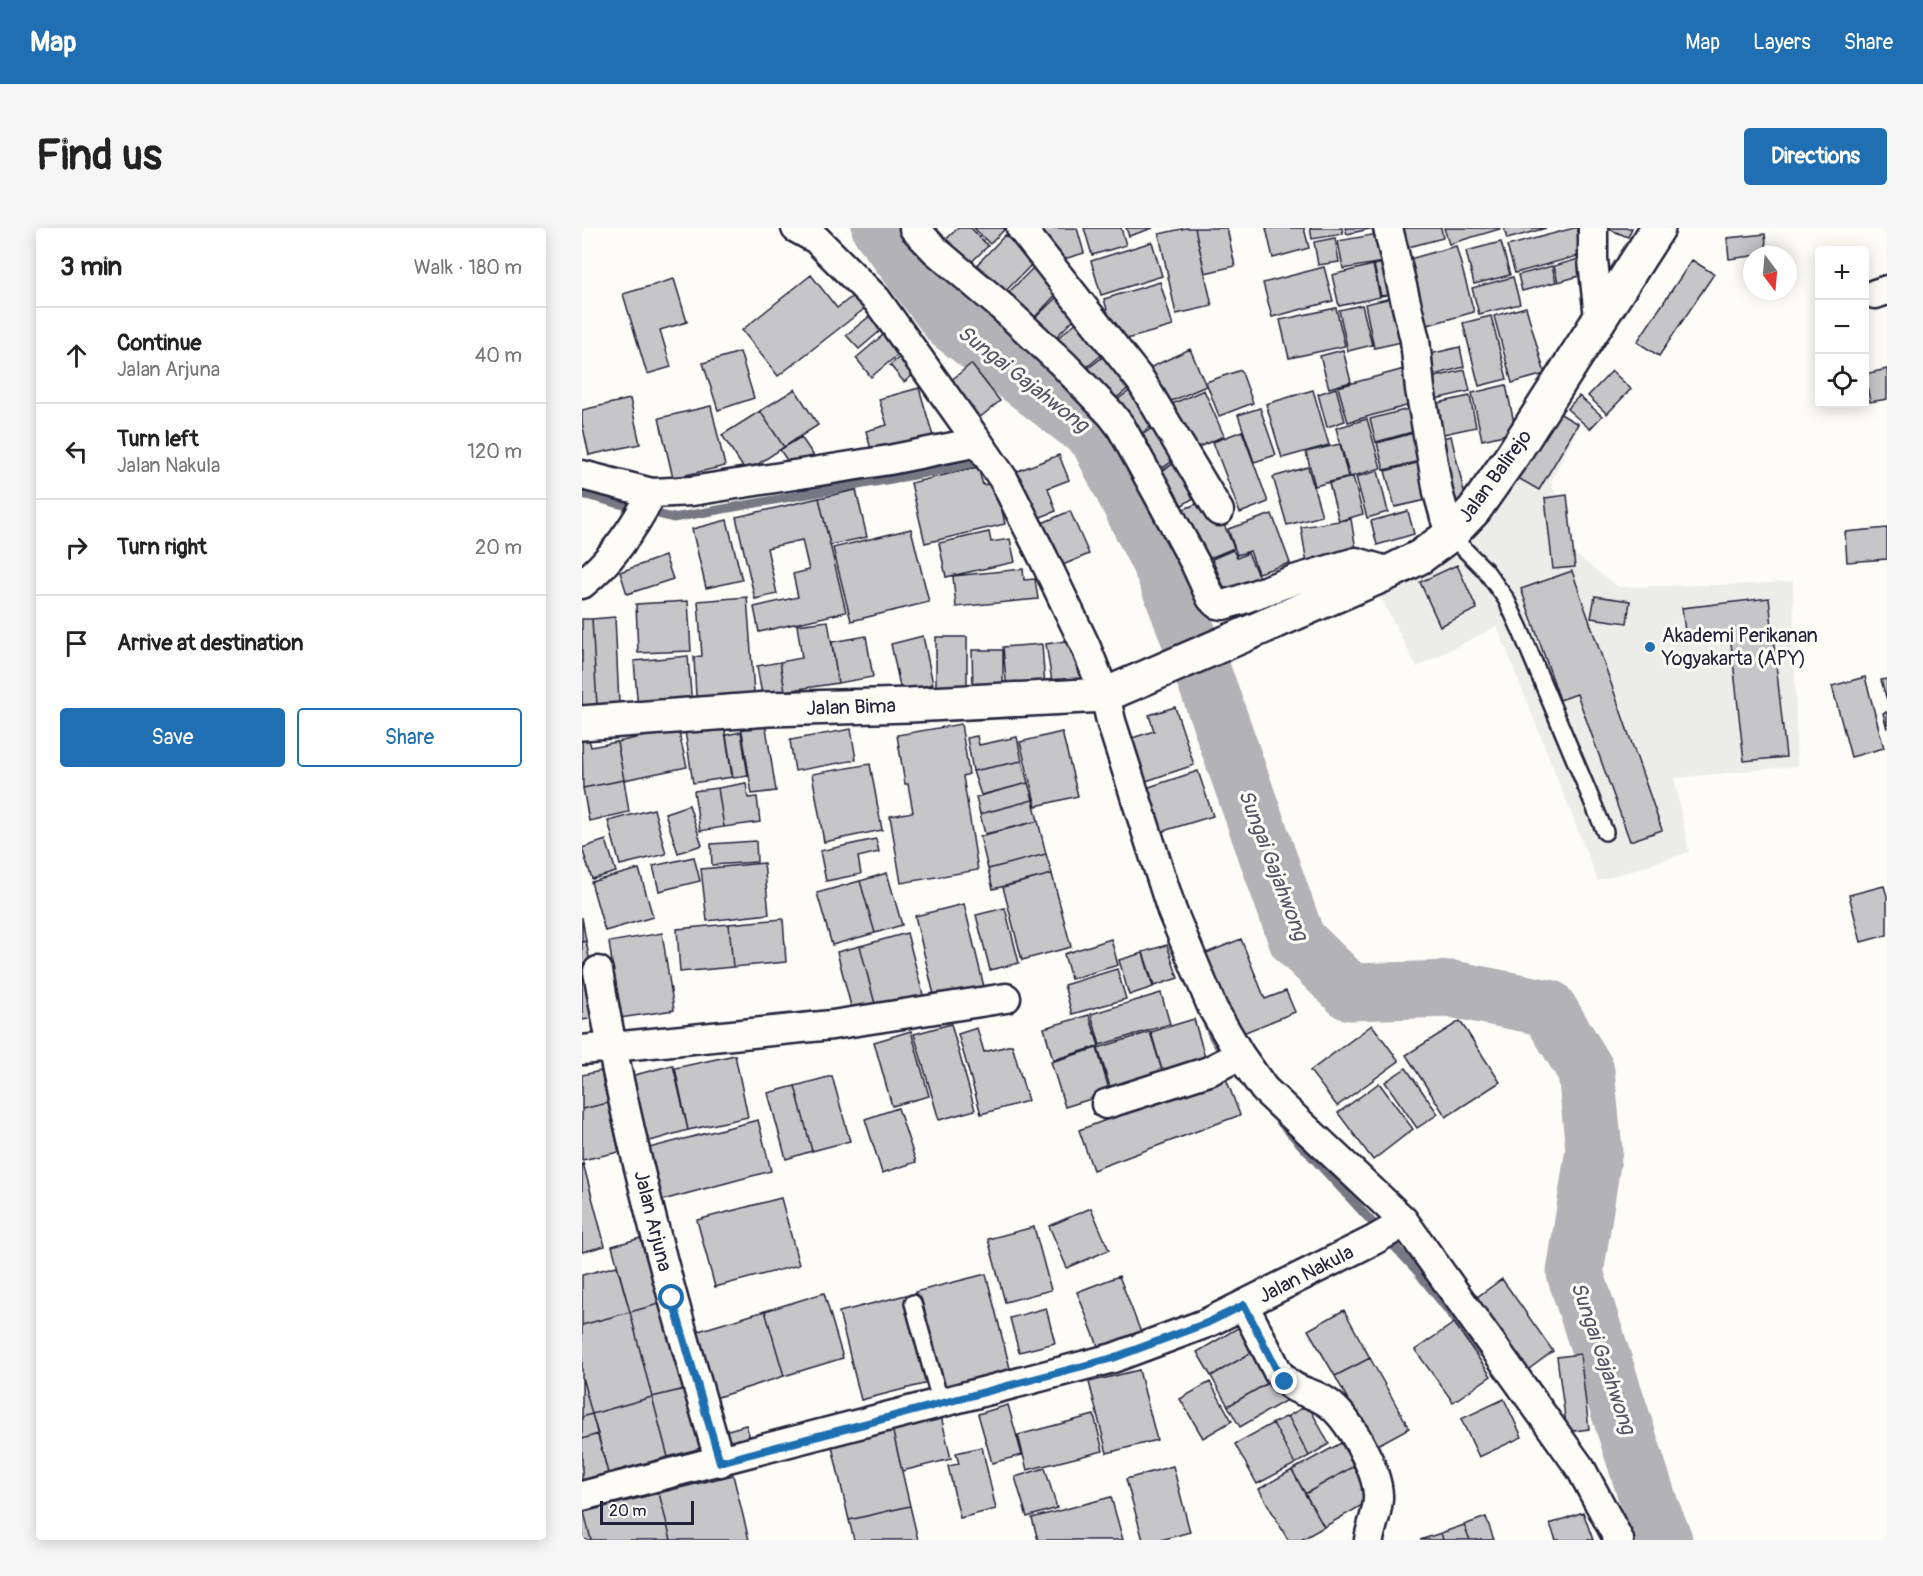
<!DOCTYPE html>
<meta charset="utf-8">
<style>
:root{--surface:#fff;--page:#f6f6f6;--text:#222;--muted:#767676;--line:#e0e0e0;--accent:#1f6fb2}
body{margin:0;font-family:Pangolin,sans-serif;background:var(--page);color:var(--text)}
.controls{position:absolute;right:18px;top:18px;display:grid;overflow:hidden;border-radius:6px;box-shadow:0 3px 15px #0003}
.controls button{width:54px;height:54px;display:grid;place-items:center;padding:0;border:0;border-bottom:2px solid var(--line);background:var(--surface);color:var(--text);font:30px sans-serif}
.compass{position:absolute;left:1161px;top:18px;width:54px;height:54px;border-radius:50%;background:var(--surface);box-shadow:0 3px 15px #0003;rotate:164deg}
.scale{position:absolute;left:18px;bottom:15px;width:94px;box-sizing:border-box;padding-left:6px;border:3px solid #22223b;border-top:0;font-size:16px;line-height:21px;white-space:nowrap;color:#22223b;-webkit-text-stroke:4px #fdfcf7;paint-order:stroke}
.stop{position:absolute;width:18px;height:18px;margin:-14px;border:4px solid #1f6fb2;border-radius:50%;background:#fff}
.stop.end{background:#1f6fb2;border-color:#fff;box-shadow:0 2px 6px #0008}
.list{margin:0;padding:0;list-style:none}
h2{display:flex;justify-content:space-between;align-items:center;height:78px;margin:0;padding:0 24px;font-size:26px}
h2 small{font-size:20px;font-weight:400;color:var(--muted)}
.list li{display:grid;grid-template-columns:39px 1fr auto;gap:18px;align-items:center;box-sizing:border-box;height:96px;padding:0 24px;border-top:2px solid var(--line)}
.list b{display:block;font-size:22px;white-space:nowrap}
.list p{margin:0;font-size:20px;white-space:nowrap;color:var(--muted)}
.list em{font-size:20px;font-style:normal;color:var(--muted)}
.actions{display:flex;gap:12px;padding:18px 24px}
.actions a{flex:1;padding:14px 0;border:2px solid var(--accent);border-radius:6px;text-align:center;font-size:21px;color:var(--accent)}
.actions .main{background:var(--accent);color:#fff}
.icon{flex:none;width:33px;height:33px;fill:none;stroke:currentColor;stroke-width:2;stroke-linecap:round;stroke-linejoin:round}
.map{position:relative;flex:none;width:1305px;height:1312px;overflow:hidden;border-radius:6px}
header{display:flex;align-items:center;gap:36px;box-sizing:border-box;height:84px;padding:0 30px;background:var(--accent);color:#fff}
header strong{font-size:28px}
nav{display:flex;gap:33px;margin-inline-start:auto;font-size:21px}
.intro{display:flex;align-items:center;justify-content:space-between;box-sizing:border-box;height:144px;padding:0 36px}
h1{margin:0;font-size:42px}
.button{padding:15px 27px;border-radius:6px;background:var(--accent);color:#fff;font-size:21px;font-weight:700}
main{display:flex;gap:36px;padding:0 36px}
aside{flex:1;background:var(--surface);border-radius:6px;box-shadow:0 3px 15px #0003}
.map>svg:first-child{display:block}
</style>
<header>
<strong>Map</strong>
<nav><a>Map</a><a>Layers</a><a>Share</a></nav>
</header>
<div class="intro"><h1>Find us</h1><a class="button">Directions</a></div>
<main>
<aside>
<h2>3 min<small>Walk · 180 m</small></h2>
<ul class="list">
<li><svg class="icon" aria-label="ahead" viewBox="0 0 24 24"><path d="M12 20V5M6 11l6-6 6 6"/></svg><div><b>Continue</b><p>Jalan Arjuna</p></div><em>40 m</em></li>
<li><svg class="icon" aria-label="left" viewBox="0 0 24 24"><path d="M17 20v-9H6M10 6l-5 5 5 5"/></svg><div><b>Turn left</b><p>Jalan Nakula</p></div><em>120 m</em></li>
<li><svg class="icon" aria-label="right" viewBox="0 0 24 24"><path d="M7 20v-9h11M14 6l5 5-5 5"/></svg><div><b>Turn right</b></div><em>20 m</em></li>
<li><svg class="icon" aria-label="arrive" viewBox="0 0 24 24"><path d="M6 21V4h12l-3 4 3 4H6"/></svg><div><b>Arrive at destination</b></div></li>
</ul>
<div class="actions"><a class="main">Save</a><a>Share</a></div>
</aside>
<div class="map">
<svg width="1305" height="1312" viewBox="0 0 1305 1312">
<rect width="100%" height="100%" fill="#fdfcf7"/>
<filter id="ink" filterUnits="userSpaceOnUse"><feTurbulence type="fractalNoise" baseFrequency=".0167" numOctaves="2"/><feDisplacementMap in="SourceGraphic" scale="12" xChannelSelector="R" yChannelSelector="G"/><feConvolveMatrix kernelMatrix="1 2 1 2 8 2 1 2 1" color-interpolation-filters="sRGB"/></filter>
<g filter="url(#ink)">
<path fill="#ecece9" d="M959 170 998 196 969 253 990 324 1036 359 1176 356 1211 353 1215 538 1092 550 1107 624 1016 653 915 398 835 439 791 355 909 252Z"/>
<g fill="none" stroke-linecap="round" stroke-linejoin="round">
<path stroke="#787885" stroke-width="9" d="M0 266 91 290 399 235 404 239
M626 797 631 809 641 825
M699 895 835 1043 899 1124"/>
<path stroke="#b2b2b7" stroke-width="57" d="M298 0 369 95 515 208 582 343 627 461 715 712 768 764 870 761 966 780 1004 843 1012 922 993 1045 1069 1281 1082 1312"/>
</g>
<path fill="#c6c6c8" stroke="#22223b" stroke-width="1.5" d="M376 0H389L406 18 380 43 357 18Z
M392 0H424L408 16Z
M459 0H495L502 25 469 35Z
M502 0H539L544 17 510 27Z
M544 0H571L547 8Z
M604 0H613L630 78 594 86 577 6Z
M613 0H645L653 38 623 45Z
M684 0H722L727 20 691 30Z
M728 0H760L761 6 730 11Z
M763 0H792L765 6Z
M813 0H859L861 10 819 21Z
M862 0H917L918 1 867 16Z
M922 0H964L925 11Z
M992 0H996L1003 26 933 45 925 18Z
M1024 0H1050L1046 9Z
M801 5 806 33 761 41 756 13Z
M1183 6 1185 26 1147 31 1145 10Z
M423 7 452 34 417 70 389 43Z
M753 10 757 34 736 37 732 14Z
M570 14 580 48 519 67 509 33Z
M919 14 928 47 892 56 884 23Z
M874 18 892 84 842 98 824 32Z
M1004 29 1008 45 976 54 972 38Z
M1110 32 1132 46 1077 128 1055 114Z
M811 33 818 65 799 68 792 37Z
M454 37 479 61 453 89 427 64Z
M791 37 798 69 757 78 750 47Z
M970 38 974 54 940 63 936 47Z
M742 39 751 73 690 89 681 55Z
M229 47 255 80 275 65 286 78 196 148 160 102Z
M931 49 938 76 897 86 890 60Z
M92 51 105 94 78 102 89 139 65 146 41 66Z
M578 54 591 98 534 114 522 71Z
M482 62 501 82 472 111 452 91Z
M819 68 829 112 792 120 783 76Z
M780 77 790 117 766 123 757 82Z
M944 79 963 146 930 155 912 88Z
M754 80 763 118 707 130 698 92Z
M293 84 304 98 277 121 264 107Z
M502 88 528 120 499 144 473 112Z
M909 88 925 151 897 158 881 95Z
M308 101 324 120 289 149 274 130Z
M878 119 882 139 844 149 839 128Z
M531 121 556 153 529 174 504 142Z
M608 121 624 158 578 178 563 142Z
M326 122 340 140 322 154 308 137Z
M761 122 769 154 747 160 738 128Z
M158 124 172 170 136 182 121 135Z
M389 136 418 173 396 191 367 154Z
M826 140 835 175 766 194 756 159Z
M1305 141V171L1288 174 1283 146Z
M659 142 671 175 637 188 624 154Z
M883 142 888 163 849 172 844 151Z
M1030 143 1049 161 1025 186 1006 168Z
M556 157 579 191 560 205 536 171Z
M924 157 934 204 900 212 890 165Z
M337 160 351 208 290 225 284 203 305 197 297 171Z
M754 160 763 193 745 199 736 166Z
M213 161 236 197 202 219 178 183Z
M622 162 642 208 610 222 590 176Z
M731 162 747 217 700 230 684 176Z
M888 168 894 199 852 208 846 177Z
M997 168 1020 188 1008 201 985 181Z
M48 171 58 216 7 227 0 195V182Z
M129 178 143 238 91 250 77 190Z
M834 179 841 201 794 214 788 191Z
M678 180 694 227 672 234 656 187Z
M178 183 202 219 164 244 140 207Z
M975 184 996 196 957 262 936 250Z
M785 191 799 240 768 249 754 200Z
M579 194 602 226 579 241 557 209Z
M660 203 686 274 658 285 631 214Z
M839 203 846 231 802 242 795 215Z
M869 208 884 272 862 277 847 213Z
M219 209 234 231 213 244 198 222Z
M758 216 766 249 733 258 724 224Z
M477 227 487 252 466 260 474 283 446 294 428 246Z
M602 229 623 263 594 281 573 247Z
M843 233 853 270 813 279 803 243Z
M396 239 401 257 414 254 423 296 343 315 329 255Z
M726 239 740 288 705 297 691 249Z
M796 243 806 284 785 290 774 249Z
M771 249 781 286 757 293 747 255Z
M274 262 285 309 248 317 237 270Z
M985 267 993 339 971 341 963 270Z
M237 270 264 384 177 404 172 379 216 369 211 346 227 342 220 312 185 320 195 366 173 371 154 289Z
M624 272 637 285 652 320 623 332 602 281Z
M488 283 507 326 469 342 451 299Z
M826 283 832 306 795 317 789 293Z
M690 286 708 335 676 345 668 323 655 327 646 301Z
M769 291 775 328 725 336 719 299Z
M145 292 160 352 124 360 110 301Z
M1305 300V331L1265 334 1263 304Z
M329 301 347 374 269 393 251 320Z
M407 304 409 314 428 311 433 334 364 349 357 315Z
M651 322 655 330 666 325 677 350 644 364 630 331Z
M83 328 91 351 45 366 38 344Z
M875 337 895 381 858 398 838 354Z
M441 341 442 352 453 351 456 371 374 379 371 348Z
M990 343 1080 602 1048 613 995 466 978 472 939 361Z
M1013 368 1048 373 1045 395 1009 390Z
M165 369 172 465 114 469 112 429 120 428 116 373Z
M1187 370 1204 529 1162 533 1148 406 1104 411 1100 380Z
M106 373 109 423 56 425 54 376Z
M33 389 37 476 15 478 10 391Z
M0 391H10L15 478H0Z
M246 393 256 455 203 463 198 434 220 430 215 397Z
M284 408 291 449 256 455 250 414Z
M341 408 351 456 319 463 309 416Z
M354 409H385V461H354Z
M490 412 493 434 498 433 501 456 471 460 464 416Z
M460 416 463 460 425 463 421 419Z
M390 422H421V463L391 464Z
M106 428 110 478 56 482 52 433Z
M198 434 203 463 180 467 175 438Z
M1283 449 1302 520 1269 529 1250 458Z
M1305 451V472L1299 452Z
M593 479 612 537 561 554 547 511 572 503 567 487Z
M1305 484V501L1301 485Z
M183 493 194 563 170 566 159 497Z
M379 496 387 546 381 548 396 642 319 655 308 588 331 584 326 556H323L315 507Z
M142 497 150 549 111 555 103 503Z
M96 501 105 539 42 552 35 514Z
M269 501 274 532 213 543 208 512Z
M159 504 166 548 151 550 144 507Z
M480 504 496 568 454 578 438 514Z
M6 508 9 519 35 514 42 552 1 560 0 509Z
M395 508 397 517 435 509 440 533 391 543 385 510Z
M440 533 446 555 399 567 391 543Z
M288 536 300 602 242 614 230 546Z
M616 543 631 588 578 604 564 560Z
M42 552 47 584 7 593 1 560Z
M164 555 166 570 175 569 178 594 142 599 136 560Z
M446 555 451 572 398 586 394 569Z
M136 560 142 599 118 603 112 563Z
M451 572 456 593 403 606 398 586Z
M107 577 120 617 96 625 83 585Z
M72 581 84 626 38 637 26 593Z
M456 593 464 626 406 641 398 608Z
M294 611 297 624 276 629 279 646 244 653 238 623Z
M24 612 34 644 10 651 0 620Z
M174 613 175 634 130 637 129 616Z
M464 626 470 646 411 661 406 641Z
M112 629 118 653 77 663 71 638Z
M182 635 187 686 125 693 119 641Z
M57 641 71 689 23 703 9 654Z
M305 645 320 697 293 705 278 653Z
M470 646 489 719 440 732 421 659Z
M278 653 293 705 250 717 235 665Z
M1302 658 1305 668V707L1279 714 1267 667Z
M382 676 402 759 353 771 333 688Z
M423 680 437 735 408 742 394 687Z
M0 689 4 713 0 714Z
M201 691 204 734 151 739 147 696Z
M147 696 151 739 98 744 95 701Z
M80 705 92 782 38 790 27 714Z
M325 705 341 767 294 780 278 718Z
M529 711 536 737 489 751 482 726Z
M659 711 683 771 704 763 713 784 656 807 622 726Z
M4 713 18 789 0 792V714Z
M585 717 596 750 572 758 561 724Z
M278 718 294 780 271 786 255 724Z
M561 725 571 759 547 767 537 732Z
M535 741 544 771 490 786 482 757Z
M579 765 588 796 518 817 509 786Z
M507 787 517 818 471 832 462 800Z
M612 791 625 836 582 849 569 804Z
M878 793 918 854 864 889 824 827Z
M369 796 393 882 357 892 332 806Z
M790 797 817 833 755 878 728 843Z
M395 800 402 824 430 817 446 873 399 886 376 806Z
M329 803 347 868 310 878 292 814Z
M568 804 582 849 530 865 516 820Z
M515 820 528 865 483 879 469 834Z
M153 827 166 889 106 902 93 840Z
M91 837 106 902 58 916 41 850Z
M824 840 856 886 835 900 803 854Z
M19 843 26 875 0 881V847Z
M250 848 268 913 230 923 213 858Z
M643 848 658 887 511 942 497 902Z
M797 855 831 901 791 932 756 885Z
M213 858 230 923 204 931 186 865Z
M26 875 37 924 0 932V881Z
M316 880 334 934 300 945 283 891Z
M176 892 189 943 77 973 63 921Z
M1 935 23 1018 0 1024V936Z
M199 970 217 1037 133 1059 115 992Z
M509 980 527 1022 485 1040 467 998Z
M452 999 469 1062 423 1074 406 1011Z
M66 1008 84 1074 48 1084 30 1018Z
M35 1038 48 1084 0 1097V1047Z
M404 1046 430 1148 359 1166 333 1064Z
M537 1048 560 1107 518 1123 495 1064Z
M920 1051 971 1123 943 1144 891 1072Z
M242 1065 261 1130 202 1148 183 1083Z
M324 1067 346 1155 279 1172 257 1084Z
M84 1074 107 1160 70 1169 48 1084Z
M464 1080 473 1115 437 1124 428 1090Z
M762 1082 788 1130 753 1148 726 1102Z
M183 1083 202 1148 133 1170 113 1104Z
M48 1084 70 1169 10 1186 0 1149V1097Z
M872 1095 909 1148 871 1174 833 1122Z
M659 1098 674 1122 629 1148 615 1124Z
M674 1122 691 1152 646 1178 629 1148Z
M998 1126 1007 1201 985 1204 975 1129Z
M788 1130 827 1200 792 1219 753 1148Z
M557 1142 575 1212 525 1225 507 1154Z
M0 1149 10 1186 0 1189Z
M691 1152 703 1173 658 1199 646 1178Z
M628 1154 650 1193 621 1210 598 1171Z
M107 1160 123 1219 86 1229 70 1169Z
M70 1169 86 1229 26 1245 10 1186Z
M922 1171 940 1209 897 1229 879 1191Z
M426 1177 440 1227 410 1235 396 1186Z
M726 1177 747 1216 727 1228 706 1188Z
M10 1186 16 1206 0 1211V1189Z
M512 1187 521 1223 445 1242 436 1207Z
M359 1188 369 1231 320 1243 310 1200Z
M706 1188 727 1228 713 1236 691 1195Z
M691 1195 713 1236 675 1256 653 1216Z
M164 1197 170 1216 144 1223 139 1204Z
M310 1200 328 1278 267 1292 249 1214Z
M16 1206 26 1245 0 1252V1211Z
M759 1215 772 1238 723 1266 710 1242Z
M400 1219 414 1281 378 1290 366 1238 377 1236 374 1225Z
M591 1238 608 1304 579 1312H561L544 1251Z
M772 1238 791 1271 742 1299 723 1266Z
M463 1240 475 1280 445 1289 433 1249Z
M710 1242 742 1299 719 1312H706L677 1261Z
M151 1247 167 1312H89L77 1265Z
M77 1265 89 1312H9L2 1284Z
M529 1269 541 1312H456L450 1290Z
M328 1278 336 1312H272L267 1292Z
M0 1284H2L9 1312H0Z
M1001 1284 1011 1312H974L968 1296Z
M904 1289 912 1312H888L882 1297Z
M882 1297 888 1312H861L859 1305Z
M859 1305 861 1312H838Z"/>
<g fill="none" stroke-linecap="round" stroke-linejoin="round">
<defs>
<path id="service" d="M868 307 903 342 924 371 938 401 1023 604
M331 1075 359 1176"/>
<path id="minor" d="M214 0 234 11 295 72 396 214
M332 0 354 23 419 78 481 136 529 186 539 199 576 266 613 335 629 370 635 376 641 377 658 372 712 352 774 334 808 344
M439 0 559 153 637 283
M806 0 833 112 838 161 856 264 868 307
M1011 0V32L1017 90
M1293 66 1305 62
M0 247 70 265 110 263 307 232 396 214 422 252 461 329 503 417 523 467 529 493 590 683 631 781 658 827 682 861 821 992 999 1241 1037 1312
M0 356C29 333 53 298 70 265
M16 743C44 909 90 1072 138 1234
M0 822 250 797 424 770
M524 876 627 843 658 827
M662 1077 696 1144C713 1167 727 1161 746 1175 767 1190 795 1241 796 1267 797 1282 789 1297 787 1312
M0 1268 531 1130 625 1095 792 1012 813 1000 821 992"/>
<path id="tertiary" d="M0 495 186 481 328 477 523 467 808 344 838 329 868 307 892 282 930 228 1076 0"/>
</defs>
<use href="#service" stroke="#22223b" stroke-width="20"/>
<use href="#minor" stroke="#22223b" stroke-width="33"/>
<use href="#tertiary" stroke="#22223b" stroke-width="38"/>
<use href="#service" stroke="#fdfcf7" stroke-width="15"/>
<use href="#minor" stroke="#fdfcf7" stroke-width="28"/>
<use href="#tertiary" stroke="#fdfcf7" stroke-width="33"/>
</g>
</g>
<g fill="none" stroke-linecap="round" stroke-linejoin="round" filter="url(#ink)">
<path stroke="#1f6fb2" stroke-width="8" d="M90 1070 138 1234 531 1130 625 1095 662 1077 696 1144 703 1154"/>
</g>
<circle fill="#1f6fb2" stroke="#fdfcf7" stroke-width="2" cx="1068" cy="419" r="6"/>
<g text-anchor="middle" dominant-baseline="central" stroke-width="6" stroke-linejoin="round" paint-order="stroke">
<g font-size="20" fill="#22223b" stroke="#fdfcf7">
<text transform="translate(913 248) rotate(-54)">Jalan Balirejo</text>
<text transform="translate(269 479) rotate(-2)">Jalan Bima</text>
<text transform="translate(71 993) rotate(76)">Jalan Arjuna</text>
<text transform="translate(724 1046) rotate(-27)">Jalan Nakula</text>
</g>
<g font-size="20" fill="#22223b" stroke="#fdfcf7" text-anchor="start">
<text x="1080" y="407">Akademi Perikanan<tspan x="1080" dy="23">Yogyakarta (APY)</tspan></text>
</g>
<g font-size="21" font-style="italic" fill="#545466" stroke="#fdfcf7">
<text transform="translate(441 151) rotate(38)">Sungai Gajahwong</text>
<text transform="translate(691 637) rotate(69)">Sungai Gajahwong</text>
<text transform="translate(1021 1130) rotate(71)">Sungai Gajahwong</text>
</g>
</g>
</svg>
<div class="controls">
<button>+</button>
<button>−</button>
<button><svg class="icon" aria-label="locate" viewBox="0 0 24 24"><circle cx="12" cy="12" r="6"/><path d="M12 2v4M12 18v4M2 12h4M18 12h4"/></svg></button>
</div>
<svg class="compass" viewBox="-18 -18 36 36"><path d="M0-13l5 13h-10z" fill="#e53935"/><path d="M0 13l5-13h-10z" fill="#767676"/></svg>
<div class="scale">20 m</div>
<div class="stop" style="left:90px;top:1070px"></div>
<div class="stop end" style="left:703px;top:1154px"></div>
</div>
</main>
